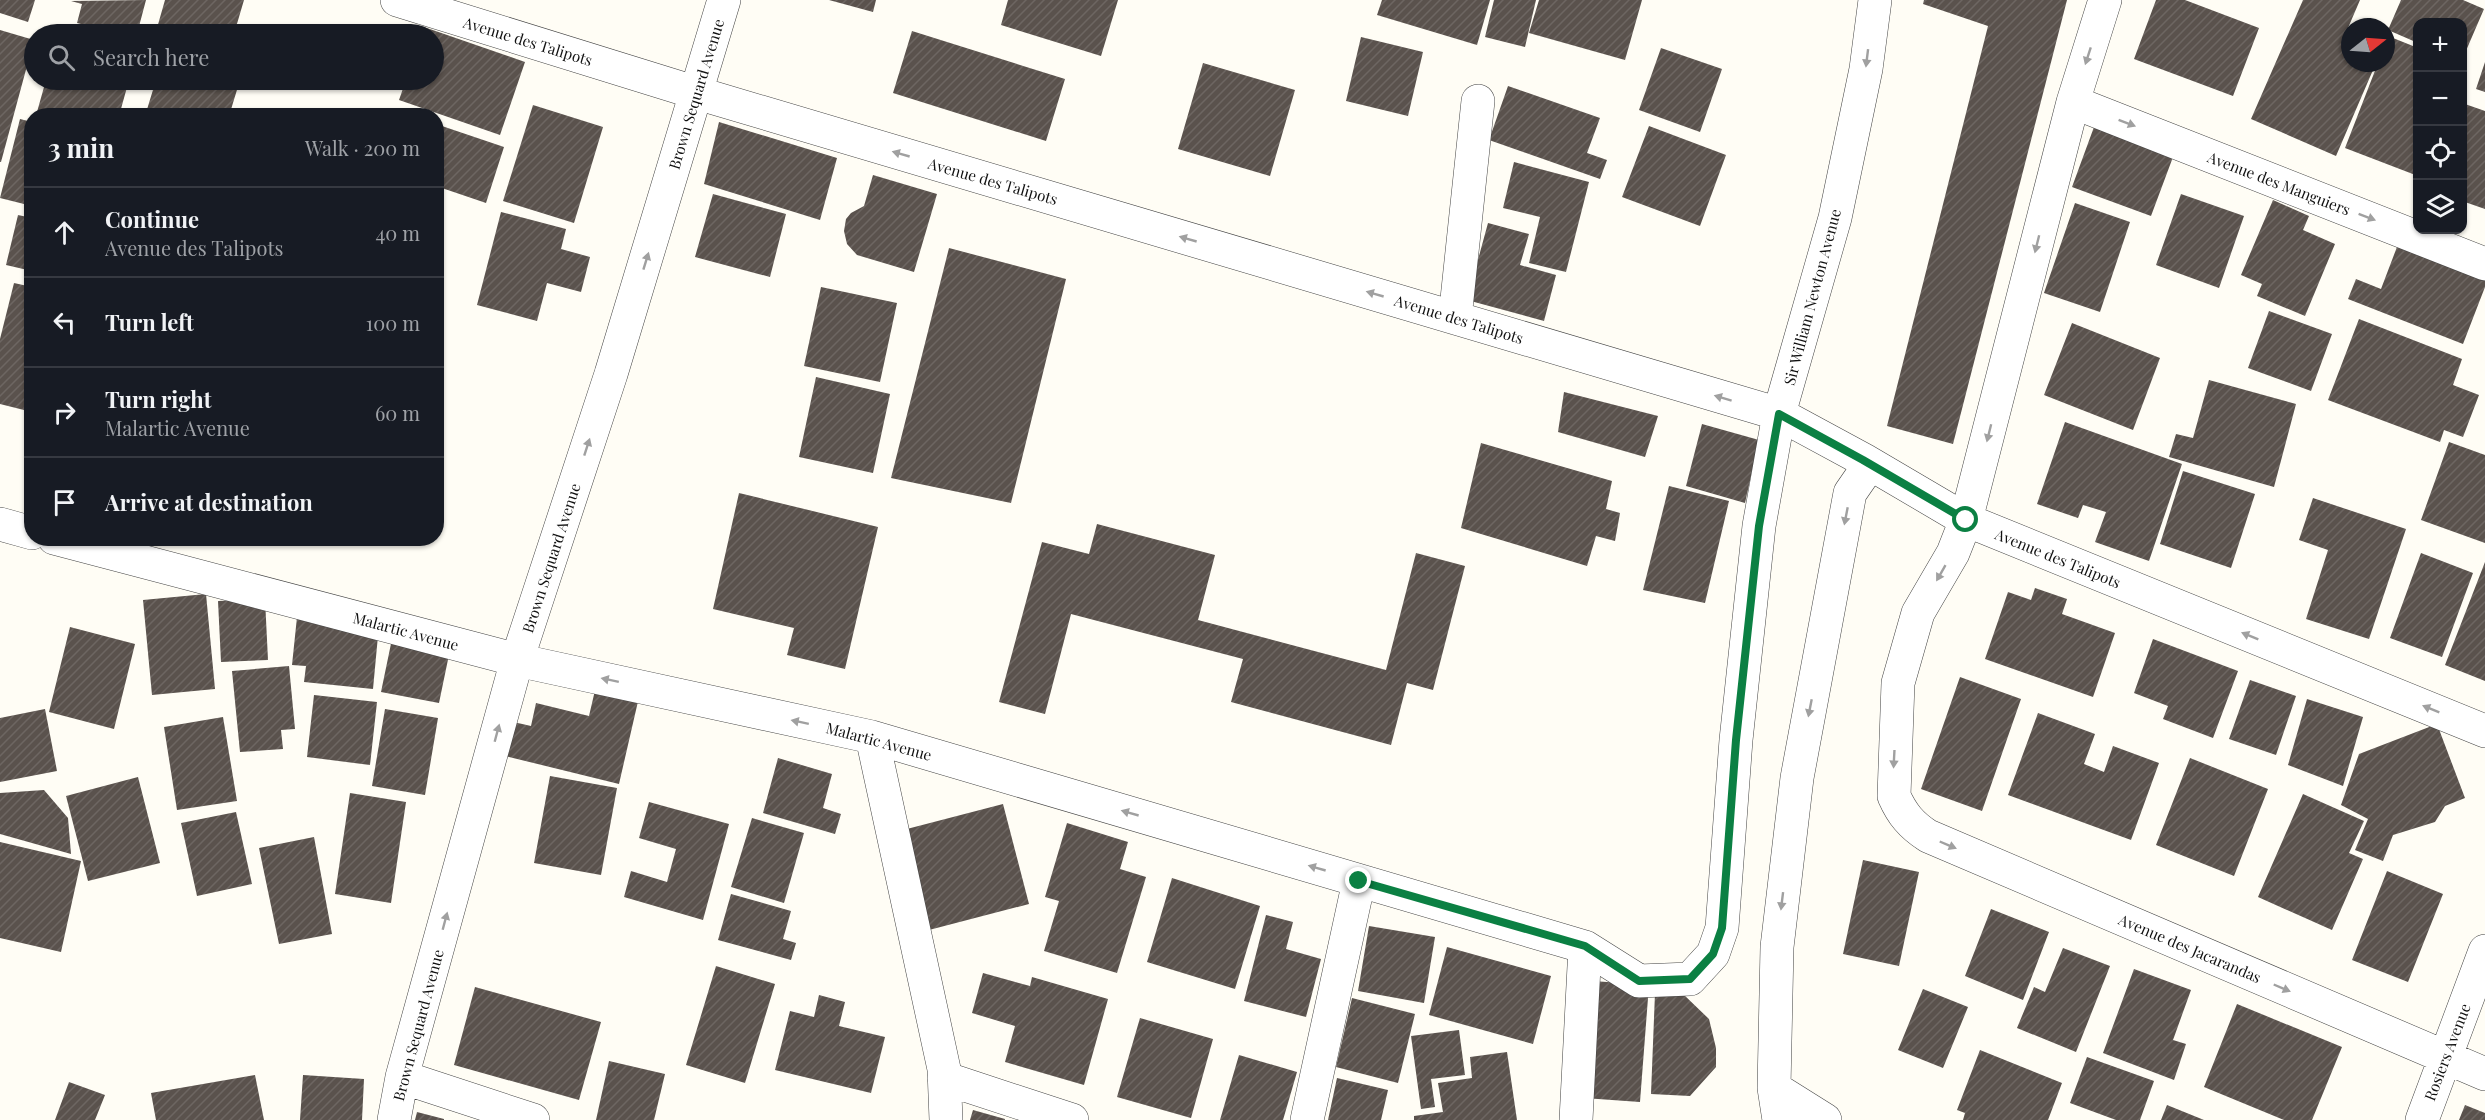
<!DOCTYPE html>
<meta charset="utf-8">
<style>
:root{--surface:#171b24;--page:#20242c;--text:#f1f3f6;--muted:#9ea1a6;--line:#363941}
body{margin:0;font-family:"Playfair Display",serif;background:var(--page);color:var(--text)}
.controls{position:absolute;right:18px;top:18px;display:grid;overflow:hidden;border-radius:12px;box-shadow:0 2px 4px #0004}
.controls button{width:54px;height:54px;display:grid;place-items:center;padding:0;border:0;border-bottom:2px solid var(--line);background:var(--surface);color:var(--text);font:30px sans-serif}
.compass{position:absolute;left:2341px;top:18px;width:54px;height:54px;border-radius:50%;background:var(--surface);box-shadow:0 2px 4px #0004;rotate:73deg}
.stop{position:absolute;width:18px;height:18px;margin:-14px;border:4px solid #0b8043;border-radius:50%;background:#fff}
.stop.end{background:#0b8043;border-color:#fff;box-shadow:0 2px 6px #0008}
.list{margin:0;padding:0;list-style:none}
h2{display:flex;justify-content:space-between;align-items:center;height:78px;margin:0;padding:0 24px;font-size:26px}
h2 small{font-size:20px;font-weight:400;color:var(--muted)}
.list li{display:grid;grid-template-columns:39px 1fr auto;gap:18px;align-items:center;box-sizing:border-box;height:90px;padding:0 24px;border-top:2px solid var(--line)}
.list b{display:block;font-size:22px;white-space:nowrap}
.list p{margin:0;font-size:20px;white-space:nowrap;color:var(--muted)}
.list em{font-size:20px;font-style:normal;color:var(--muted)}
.icon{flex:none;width:33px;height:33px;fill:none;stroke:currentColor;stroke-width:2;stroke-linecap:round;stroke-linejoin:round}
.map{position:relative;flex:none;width:2485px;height:1120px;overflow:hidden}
.search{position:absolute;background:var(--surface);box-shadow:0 2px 4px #0004;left:24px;top:24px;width:420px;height:66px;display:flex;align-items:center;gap:15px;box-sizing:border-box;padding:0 21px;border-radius:33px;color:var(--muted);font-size:22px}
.panel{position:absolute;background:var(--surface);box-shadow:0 2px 4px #0004;left:24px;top:108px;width:420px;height:438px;border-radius:24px}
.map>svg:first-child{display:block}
</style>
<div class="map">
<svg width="2485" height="1120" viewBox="0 0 2485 1120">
<defs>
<pattern id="building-hatch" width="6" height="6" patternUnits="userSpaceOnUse" patternTransform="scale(1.5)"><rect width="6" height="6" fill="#5a524d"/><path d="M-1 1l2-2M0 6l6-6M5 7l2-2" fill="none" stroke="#6d6662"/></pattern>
</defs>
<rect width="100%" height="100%" fill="#fffdf5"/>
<path fill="url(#building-hatch)" d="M0 0H35L28 22 0 13Z
M146 0 137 34H122L77 23 82 4 71 1Z
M165 0H244L234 34H179L157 28Z
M829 0H876L873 12Z
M1008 0H1118L1101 56 1001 25Z
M1382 0H1490L1477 45 1377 15Z
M1494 0H1536L1525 47 1485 37Z
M1539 0H1642L1625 60 1529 33Z
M1924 0H2067L1953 444 1887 426 1988 26 1923 4Z
M2156 0H2185L2259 28 2233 96 2134 59Z
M2303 0H2360L2348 28 2350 29V63H2376L2336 156 2251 119Z
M2401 0H2463L2484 9 2462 60V22H2418V43L2388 30Z
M424 27 525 62 500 135 399 100 406 80H434V34H421Z
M0 30 34 40 1 162H0Z
M912 31 1065 79 1046 141 893 93Z
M2388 36 2418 48V176L2345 148 2378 63H2386V42Z
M1361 37 1423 52 1408 116 1346 101Z
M1661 48 1722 69 1700 132 1639 110Z
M2485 62V92L2476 89Z
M1203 63 1295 90 1270 176 1178 149Z
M46 80H129L119 116H48L37 112Z
M156 80H240L229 116H145Z
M1508 86 1600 118 1587 153 1607 160 1600 179 1489 140Z
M2465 104 2485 111V209L2462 201V111Z
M533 105 603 127 574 223 503 201Z
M20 119 32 122V206L0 198Z
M719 122 837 158 820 220 704 184Z
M436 124 504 147 486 203 436 186Z
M1649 126 1726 155 1700 226 1622 197Z
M2094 127 2173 157 2151 216 2072 187Z
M1514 162 1589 182 1566 272 1529 263 1540 217 1503 208Z
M873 175 937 194 914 272 857 255 847 244 844 231 846 219 851 213 864 206Z
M713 194 786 214 770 277 695 257Z
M2181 194 2244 216 2219 288 2156 265Z
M2273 200 2309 216 2303 230 2335 244 2305 316 2257 296 2262 284 2241 275Z
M2075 203 2130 222 2100 312 2044 293Z
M501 212 566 229 561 249 590 257 581 292 547 283 537 321 477 305Z
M18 215 32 218V271L6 265Z
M1488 223 1529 234 1520 265 1556 275 1544 321 1467 300Z
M2400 239 2485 272V287L2463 344 2348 299 2356 279 2381 289Z
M949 248 1066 279 1011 503 891 478Z
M14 283 32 287V412L0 404V339Z
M821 287 897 303 880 382 804 366Z
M2269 311 2332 334 2311 391 2248 368Z
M2359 319 2462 359 2453 385 2479 395 2463 437 2444 430 2440 442 2328 400Z
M2072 323 2160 358 2133 430 2044 395Z
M816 377 890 394 873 473 799 457Z
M2209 380 2296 404 2274 487 2169 457 2176 434 2193 438Z
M1564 392 1658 416 1645 457 1558 432Z
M2065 422 2182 464 2149 561 2095 542 2106 512 2083 505 2078 518 2037 504Z
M1702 424 1759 440 1745 503 1686 486Z
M2449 442 2485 455V543L2421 520Z
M1481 443 1612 481 1606 509 1620 513 1615 541 1596 536 1587 566 1461 528Z
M2183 471 2255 494 2231 568 2160 544Z
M1669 486 1729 501 1705 603 1643 590Z
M739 493 878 527 845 669 787 655 794 628 713 609Z
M2313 498 2406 529 2369 639 2306 619 2328 550 2299 540Z
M1097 524 1215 555 1198 620 1386 670 1416 553 1465 566 1433 690 1407 683 1391 745 1231 702 1243 659 1071 614 1045 714 999 702 1042 542 1089 554Z
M2421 553 2473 573 2442 657 2390 638Z
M2485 562V681L2445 665Z
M2035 588 2067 599 2062 614 2115 633 2093 697 1985 659 2008 592 2031 600Z
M206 594 215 689 152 695 143 600Z
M265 599 268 660 221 662 218 601Z
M297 617 379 625 373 689 304 682 306 666 292 665Z
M70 627 135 644 114 729 49 712Z
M393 634 451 645 439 703 381 692Z
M2153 639 2238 671 2213 738 2163 719 2168 706 2134 693Z
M289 666 295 729 281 730 283 749 240 752 232 671Z
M1960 677 2021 699 1982 811 1921 789Z
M2250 680 2296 696 2276 755 2229 739Z
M596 686 639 697 619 784 497 754 505 720 531 726 536 703 589 716Z
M314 695 377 702 370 765 307 757Z
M2307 699 2363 717 2343 786 2288 765Z
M45 709 57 771 0 782V718Z
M385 709 438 718 425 795 372 786Z
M2038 713 2095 734 2084 764 2104 772 2113 746 2159 763 2131 840 2008 795Z
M223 717 237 801 177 810 164 727Z
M2437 724 2465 798 2445 806 2435 822 2393 835 2383 861 2355 850 2368 819 2341 805 2359 754Z
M778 758 832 774 823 808 841 814 835 834 763 813Z
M2190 758 2268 789 2234 876 2156 845Z
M550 776 617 788 601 875 534 863Z
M138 777 160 863 88 881 66 796Z
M44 790 68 818 71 854 0 834V793Z
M350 793 406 802 391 903 335 894Z
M2303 794 2364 821 2349 853 2363 859 2332 930 2258 897Z
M649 802 729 824 703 920 624 897 631 871 667 882 676 849 639 838Z
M1003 804 1029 904 929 930 903 830Z
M236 812 252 884 197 896 181 823Z
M752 818 804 833 784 903 731 887Z
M1067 823 1128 842 1120 869 1146 877 1117 973 1044 951 1059 901 1045 897Z
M314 837 332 934 279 944 259 848Z
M0 842 81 861 61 952 0 938Z
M1863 860 1919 872 1899 966 1843 954Z
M2387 871 2443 894 2408 982 2352 960Z
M1172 878 1260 906 1235 989 1147 962Z
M731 894 791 911 783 939 796 943 791 960 718 940Z
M1991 909 2049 932 2023 1000 1965 976Z
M1266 915 1293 922 1286 949 1321 959 1306 1017 1244 1001Z
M1369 926 1435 937 1424 1003 1358 991Z
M1447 947 1551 976 1533 1044 1429 1015Z
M2063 948 2110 966 2076 1052 2017 1028 2034 987 2045 992Z
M716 966 775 984 745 1083 686 1065Z
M2134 969 2191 990 2173 1040 2186 1044 2174 1080 2103 1053Z
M983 973 1030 986 1032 977 1108 999 1084 1085 1005 1062 1015 1026 972 1013Z
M1593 981 1649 985 1640 1102 1584 1098Z
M475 987 601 1022 579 1100 454 1065Z
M1923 989 1968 1007 1943 1068 1898 1050Z
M1655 993 1683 994 1709 1019 1716 1048V1067L1690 1096 1651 1094Z
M819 995 845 1002 839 1026 885 1037 871 1093 775 1070 790 1011 814 1017Z
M1352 998 1415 1014 1398 1083 1336 1067Z
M2237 1004 2342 1047 2312 1120H2284L2204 1087Z
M1140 1018 1213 1039 1191 1118 1117 1097Z
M1459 1030 1465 1075 1431 1079 1435 1107 1421 1109 1411 1036Z
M1980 1050 2062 1083 2048 1120H1963L1965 1113 1957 1110Z
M1507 1052 1517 1120H1414V1116L1443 1112 1438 1083 1472 1078 1470 1057Z
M1239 1055 1297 1072 1283 1120H1220Z
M2087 1057 2154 1081 2140 1120H2116L2070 1103Z
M609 1061 665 1074 654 1120H596Z
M255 1075 264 1120H156L151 1093Z
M303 1075 364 1079 362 1120H300Z
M1337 1078 1388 1090 1381 1120H1328Z
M69 1082 105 1095 95 1120H55Z
M2167 1105 2204 1120H2161Z
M2465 1105 2485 1113V1120H2459Z
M973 1110 1005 1119V1120H970Z
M417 1112 444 1119V1120H415Z"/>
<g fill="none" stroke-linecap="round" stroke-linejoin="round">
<defs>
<path id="street" d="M397 0 697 93 1779 414 1864 460 1966 520 2485 731
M2105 0 2073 102 1966 520 1953 553 1918 613 1898 683 1894 796C1902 814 1911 825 1928 836L2485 1074
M2073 102 2485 264
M1455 318 1478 101
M0 524 32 533
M54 538 517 660 872 737 1585 947 1639 981 1690 979 1713 954 1722 928 1736 740 1759 526 1779 414 1835 218 1866 69 1875 0
M872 737 944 1069 946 1120
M402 1077 533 1120
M944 1078 1072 1120
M1774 1088 1825 1120
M394 1120 402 1077 517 660 611 374 724 0
M1307 1120 1359 881
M1576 1120 1585 947
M1779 1120 1774 1088 1777 947 1797 778 1850 493 1870 464
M2422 1120 2485 951"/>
</defs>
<use href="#street" stroke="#444" stroke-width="34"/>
<use href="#street" stroke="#fff" stroke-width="33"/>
</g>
<defs><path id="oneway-solid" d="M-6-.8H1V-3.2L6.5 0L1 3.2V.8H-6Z" transform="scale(1.5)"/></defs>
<g fill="#a0a0a0">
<use href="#oneway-solid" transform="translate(2088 56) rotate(108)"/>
<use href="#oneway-solid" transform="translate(1867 58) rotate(97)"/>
<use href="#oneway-solid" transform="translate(2127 123) rotate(21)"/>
<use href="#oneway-solid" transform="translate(901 154) rotate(-164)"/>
<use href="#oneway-solid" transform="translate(2367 217) rotate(21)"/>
<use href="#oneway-solid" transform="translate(1188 239) rotate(-164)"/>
<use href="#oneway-solid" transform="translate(2037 244) rotate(104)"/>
<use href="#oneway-solid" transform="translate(646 261) rotate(-73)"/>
<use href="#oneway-solid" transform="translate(1375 294) rotate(-164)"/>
<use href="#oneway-solid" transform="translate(1723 398) rotate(-163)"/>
<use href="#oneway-solid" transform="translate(1989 433) rotate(104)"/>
<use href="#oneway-solid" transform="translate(587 447) rotate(-72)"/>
<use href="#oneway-solid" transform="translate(1846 516) rotate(101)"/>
<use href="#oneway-solid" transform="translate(1941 573) rotate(120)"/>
<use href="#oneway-solid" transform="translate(2250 636) rotate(-158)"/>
<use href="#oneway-solid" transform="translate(610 680) rotate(-168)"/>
<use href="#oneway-solid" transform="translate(1810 708) rotate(101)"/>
<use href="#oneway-solid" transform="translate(2431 709) rotate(-158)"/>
<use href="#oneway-solid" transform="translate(800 722) rotate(-168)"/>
<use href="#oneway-solid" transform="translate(497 733) rotate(-75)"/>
<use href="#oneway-solid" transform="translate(1894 759) rotate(93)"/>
<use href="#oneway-solid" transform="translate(1130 813) rotate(-164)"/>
<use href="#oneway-solid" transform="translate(1948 845) rotate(23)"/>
<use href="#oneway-solid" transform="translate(1317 868) rotate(-164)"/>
<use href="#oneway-solid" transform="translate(1782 901) rotate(97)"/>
<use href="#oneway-solid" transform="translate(445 921) rotate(-75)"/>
<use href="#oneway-solid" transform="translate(2282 988) rotate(23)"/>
</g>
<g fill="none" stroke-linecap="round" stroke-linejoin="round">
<path stroke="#0b8043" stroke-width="8" d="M1359 881 1585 946 1639 981 1690 979 1713 954 1722 928 1736 740 1759 526 1779 414 1863 460 1966 520"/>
</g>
<g text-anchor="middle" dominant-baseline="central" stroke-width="6" stroke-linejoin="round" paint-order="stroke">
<g font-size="15" fill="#111" stroke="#fff">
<text transform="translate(528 41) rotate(17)">Avenue des Talipots</text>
<text transform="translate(696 94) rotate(-73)">Brown Sequard Avenue</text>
<text transform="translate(993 181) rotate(16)">Avenue des Talipots</text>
<text transform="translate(2279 183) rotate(21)">Avenue des Manguiers</text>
<text transform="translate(1812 297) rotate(-75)">Sir William Newton Avenue</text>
<text transform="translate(1459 319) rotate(17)">Avenue des Talipots</text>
<text transform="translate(551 558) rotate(-72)">Brown Sequard Avenue</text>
<text transform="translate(2058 558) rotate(22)">Avenue des Talipots</text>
<text transform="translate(406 631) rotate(15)">Malartic Avenue</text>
<text transform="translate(879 741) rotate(15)">Malartic Avenue</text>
<text transform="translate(2190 948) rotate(23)">Avenue des Jacarandas</text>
<text transform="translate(418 1025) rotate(-75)">Brown Sequard Avenue</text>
<text transform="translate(2447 1052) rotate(-69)">Rosiers Avenue</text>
</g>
</g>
</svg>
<div class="controls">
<button>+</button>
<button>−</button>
<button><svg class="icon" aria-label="locate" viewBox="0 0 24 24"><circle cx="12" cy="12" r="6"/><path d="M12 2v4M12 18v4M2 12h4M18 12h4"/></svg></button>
<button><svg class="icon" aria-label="layers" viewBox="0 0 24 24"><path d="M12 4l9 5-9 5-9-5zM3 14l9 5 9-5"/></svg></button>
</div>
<svg class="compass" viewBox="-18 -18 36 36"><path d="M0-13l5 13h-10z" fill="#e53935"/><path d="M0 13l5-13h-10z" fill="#9ea1a6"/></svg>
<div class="stop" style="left:1966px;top:520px"></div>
<div class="stop end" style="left:1359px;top:881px"></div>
<div class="search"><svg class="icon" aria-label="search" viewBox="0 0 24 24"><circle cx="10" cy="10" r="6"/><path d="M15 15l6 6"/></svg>Search here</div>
<section class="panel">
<h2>3 min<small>Walk · 200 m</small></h2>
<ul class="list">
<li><svg class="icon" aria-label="ahead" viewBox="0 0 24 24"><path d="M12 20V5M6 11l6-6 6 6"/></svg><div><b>Continue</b><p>Avenue des Talipots</p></div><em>40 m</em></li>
<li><svg class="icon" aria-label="left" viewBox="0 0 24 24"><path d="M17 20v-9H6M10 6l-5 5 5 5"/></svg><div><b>Turn left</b></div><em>100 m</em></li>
<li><svg class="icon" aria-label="right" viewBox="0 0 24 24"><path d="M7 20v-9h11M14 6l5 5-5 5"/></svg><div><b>Turn right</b><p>Malartic Avenue</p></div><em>60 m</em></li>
<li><svg class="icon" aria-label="arrive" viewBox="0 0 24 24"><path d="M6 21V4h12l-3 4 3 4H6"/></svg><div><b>Arrive at destination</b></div></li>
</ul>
</section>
</div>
